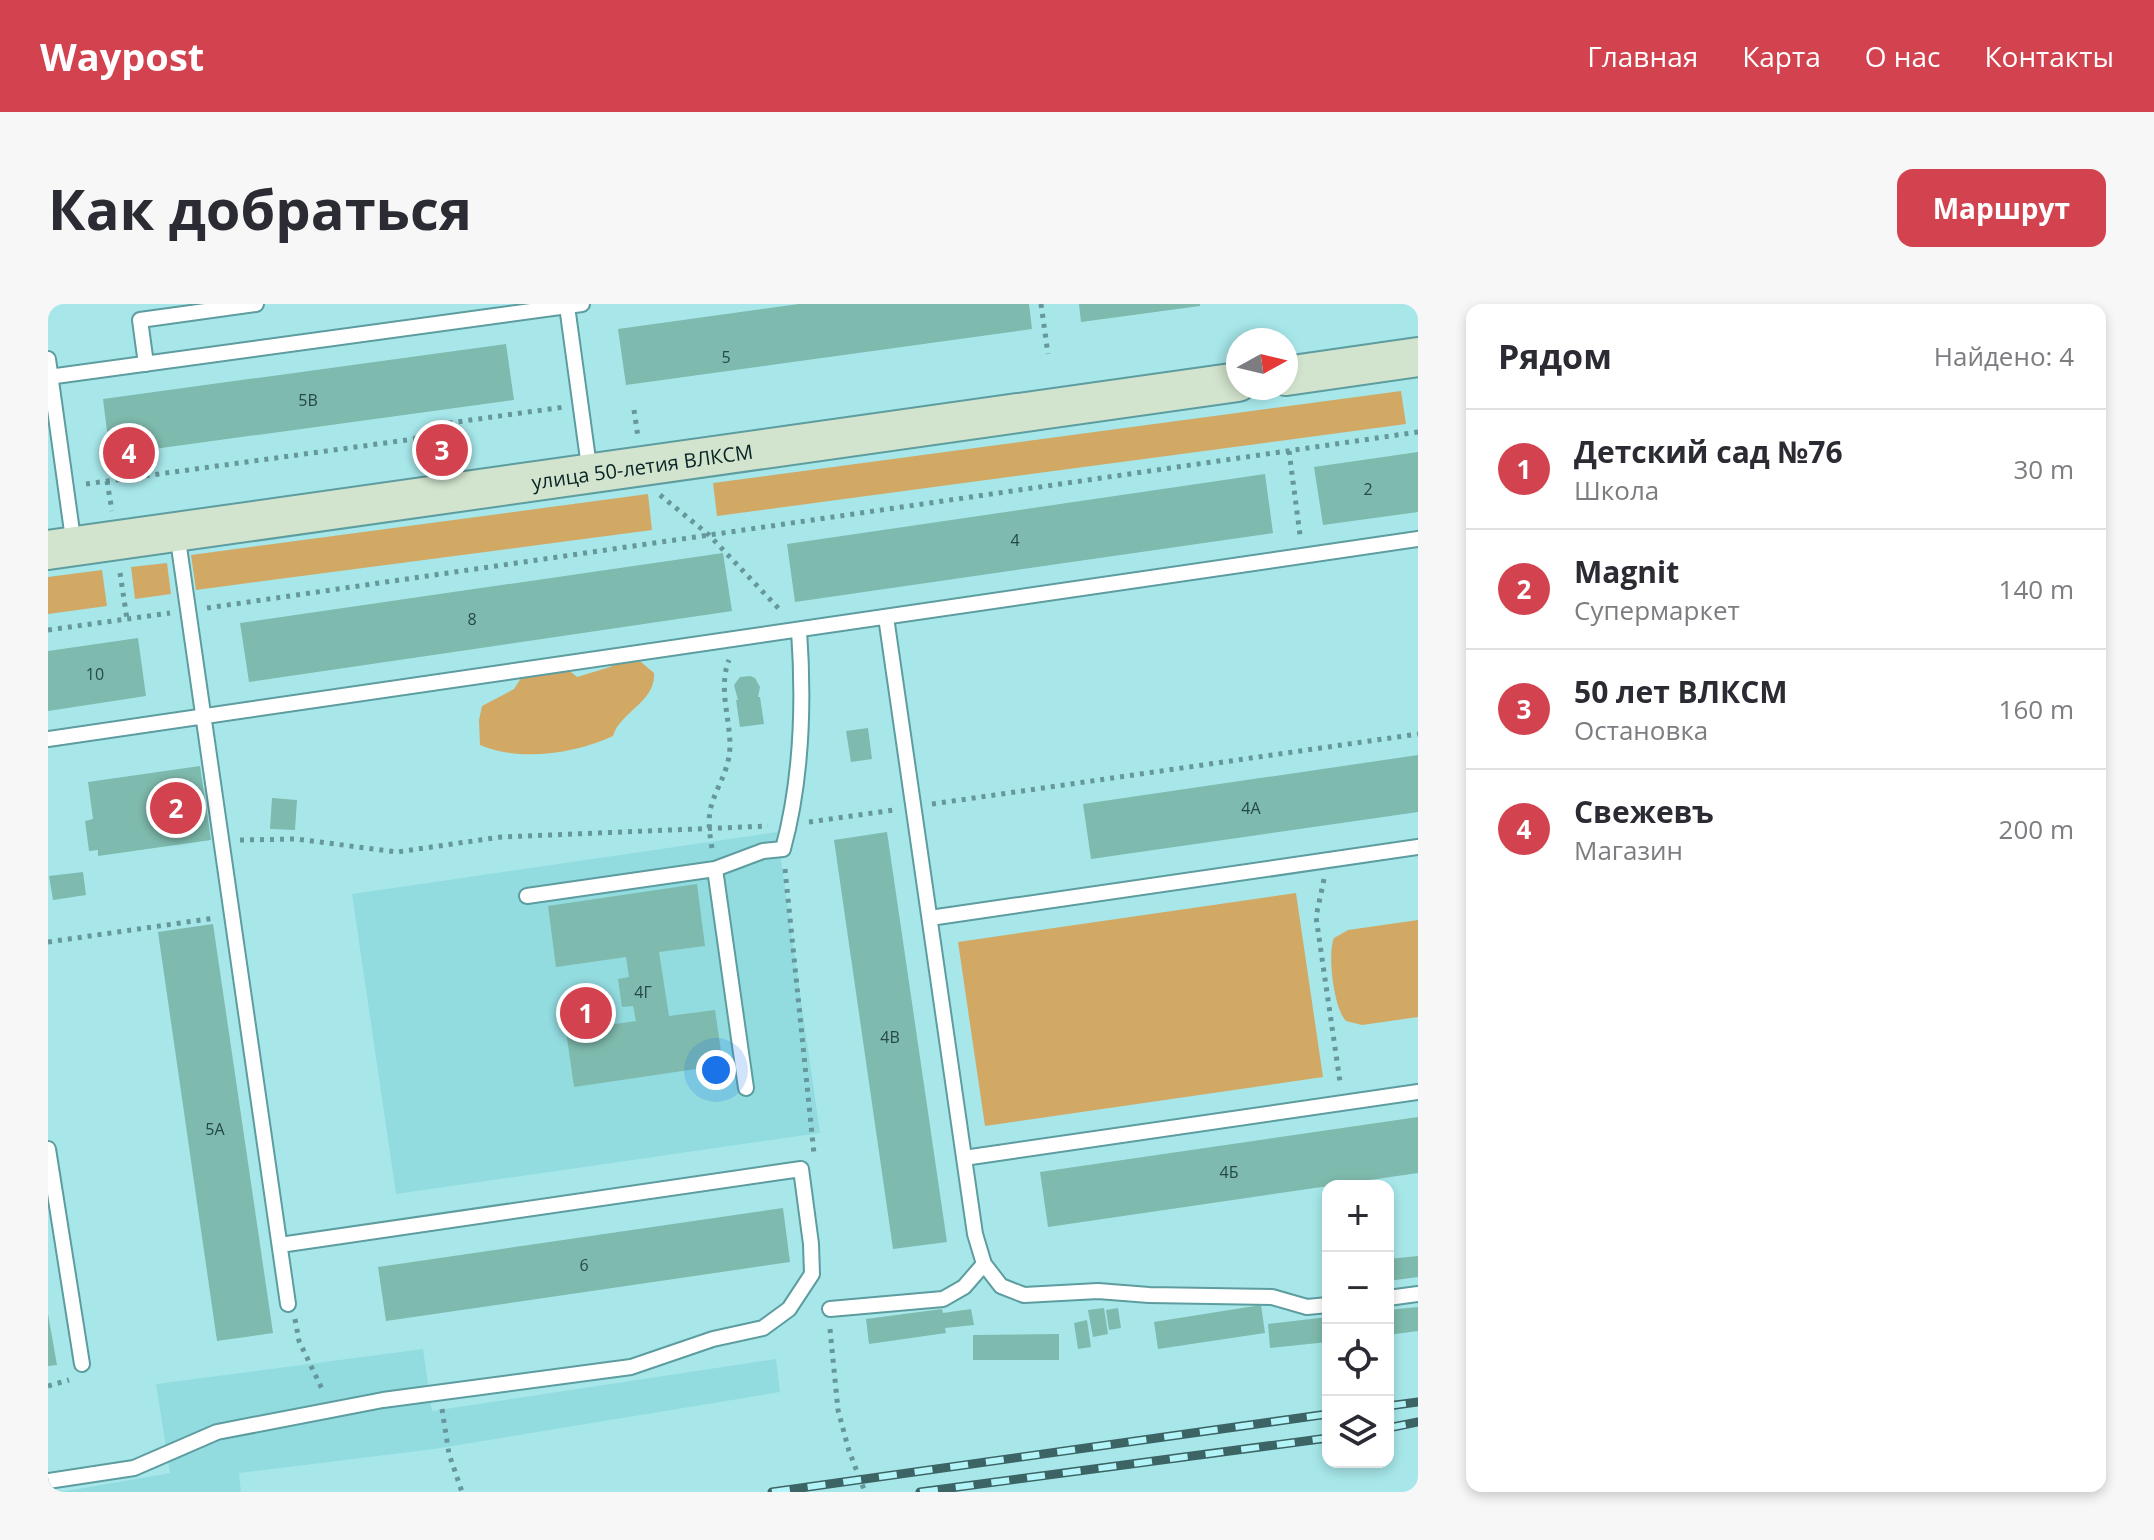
<!DOCTYPE html>
<html lang="ru">
<meta charset="utf-8">
<style>
:root{--surface:#fff;--page:#f7f7f7;--text:#2b2b33;--muted:#7c7c81;--line:#e1e1e2;--accent:#d3434f}
body{margin:0;font-family:"Open Sans",sans-serif;background:var(--page);color:var(--text)}
.controls{position:absolute;right:24px;bottom:24px;display:grid;overflow:hidden;border-radius:16px;box-shadow:0 4px 12px #0003}
.controls button{width:72px;height:72px;display:grid;place-items:center;padding:0;border:0;border-bottom:2px solid var(--line);background:var(--surface);color:var(--text);font:40px sans-serif}
.compass{position:absolute;left:1178px;top:24px;width:72px;height:72px;border-radius:50%;background:var(--surface);box-shadow:0 4px 12px #0003;rotate:82deg}
.you{position:absolute;left:668px;top:766px;width:28px;height:28px;margin:-20px;border:6px solid #fff;border-radius:50%;background:#1a73e8;box-shadow:0 0 0 12px #1a73e833}
.badge{display:grid;place-items:center;width:52px;height:52px;border-radius:50%;background:var(--accent);color:#fff;font-size:26px;font-weight:700}
.pin{position:absolute;translate:-50% -50%;border:4px solid #fff;box-shadow:0 2px 8px #0006}
.list{margin:0;padding:0;list-style:none}
h2{display:flex;justify-content:space-between;align-items:center;height:104px;margin:0;padding:0 32px;font-size:34px}
h2 small{font-size:26px;font-weight:400;color:var(--muted)}
.list li{display:grid;grid-template-columns:52px 1fr auto;gap:24px;align-items:center;box-sizing:border-box;height:120px;padding:0 32px;border-top:2px solid var(--line)}
.list b{display:block;font-size:30px;white-space:nowrap}
.list p{margin:0;font-size:26px;white-space:nowrap;color:var(--muted)}
.list em{font-size:26px;font-style:normal;color:var(--muted)}
.icon{flex:none;width:44px;height:44px;fill:none;stroke:currentColor;stroke-width:2;stroke-linecap:round;stroke-linejoin:round}
.map{position:relative;flex:none;width:1370px;height:1188px;overflow:hidden;border-radius:16px}
header{display:flex;align-items:center;gap:48px;box-sizing:border-box;height:112px;padding:0 40px;background:var(--accent);color:#fff}
header strong{font-size:38px}
nav{display:flex;gap:44px;margin-inline-start:auto;font-size:28px}
.intro{display:flex;align-items:center;justify-content:space-between;box-sizing:border-box;height:192px;padding:0 48px}
h1{margin:0;font-size:56px}
.button{padding:20px 36px;border-radius:16px;background:var(--accent);color:#fff;font-size:28px;font-weight:700}
main{display:flex;gap:48px;padding:0 48px}
aside{flex:1;background:var(--surface);border-radius:16px;box-shadow:0 4px 12px #0003}
.map>svg:first-child{display:block}
</style>
<header>
<strong>Waypost</strong>
<nav><a>Главная</a><a>Карта</a><a>О нас</a><a>Контакты</a></nav>
</header>
<div class="intro"><h1>Как добраться</h1><a class="button">Маршрут</a></div>
<main>
<div class="map">
<svg width="1370" height="1188" viewBox="0 0 1370 1188">
<rect width="100%" height="100%" fill="#a7e7ea"/>
<path fill="#92dce0" d="M729 528 772 829 348 890 304 590Z
M375 1045 384 1107 728 1055 732 1088 386 1145 191 1169 193 1188H13L122 1169 108 1080Z"/>
<path fill="#d1a965" d="M1353 87 1358 120 669 212 665 179Z
M600 190 604 226 148 286 143 251Z
M119 259 123 290 87 295 83 263Z
M54 266 59 302 0 310V273Z
M506 354 529 373 562 363 580 354 593 358 606 369C608 398 572 408 565 432 526 450 472 458 432 441L431 416 434 402 466 385 484 357Z
M1248 589 1275 773 937 822 910 638Z
M1370 616V713L1314 721 1298 717C1286 705 1279 650 1286 634L1300 626Z"/>
<path fill="#7ebaad" d="M751 0H981L984 25 578 81 570 25Z
M1031 0H1152V2L1033 18Z
M458 40 466 96 62 151 55 95Z
M1370 148V208L1275 221 1266 163Z
M1217 170 1225 229 747 298 739 240Z
M675 249 684 307 201 378 192 319Z
M90 334 98 392 0 407V347Z
M702 372 707 374 712 383 710 393H712L716 420 692 423 688 396H690L686 381 692 373Z
M820 424 824 455 803 458 798 427Z
M1370 451V508L1043 555 1035 500Z
M152 462 163 536 50 552V546L41 547 37 517 45 515 40 478Z
M224 494 249 496 247 526 222 525Z
M839 528 899 938 845 945 786 536Z
M35 568 38 591 5 596 1 572Z
M649 580 657 642 611 648 621 712 667 706 675 761 526 783 518 727 588 717 585 702 574 703 570 675 581 673 578 653 508 663 500 602Z
M165 620 225 1029 169 1037 110 628Z
M1370 813V869L1000 923 992 868Z
M735 904 742 958 338 1017 330 963Z
M1370 952V973L1340 977V955Z
M1213 1001 1217 1029 1110 1045 1106 1018Z
M1370 1003V1027L1340 1031V1006Z
M1056 1004 1060 1030 1045 1033 1040 1006Z
M1070 1004 1073 1024 1061 1026 1058 1006Z
M894 1005 895 1009 923 1005 926 1021 897 1024 898 1029 821 1040 818 1015Z
M0 1010 9 1061 0 1062Z
M1280 1013V1038L1222 1044 1220 1020Z
M1039 1016 1043 1043 1030 1045 1026 1019Z
M1011 1030V1056H925V1031Z"/>
<g fill="none" stroke-linecap="round" stroke-linejoin="round">
<defs>
<path id="service" d="M519 2 542 170
M0 55 26 242
M98 60 92 16 208 0
M0 73 534 0
M129 229 240 1000
M838 313 927 930 936 960 953 982 976 991 1050 987 1101 991 1224 993 1259 1003 1280 1001
M0 435 1370 235
M667 565 698 784
M479 592 667 565 715 547 735 545C754 475 756 397 751 326
M882 614 1370 543
M0 845 34 1060
M916 854 1370 788
M1340 994 1370 990
M782 1005 895 995 916 983 936 960
M0 1177 86 1164 169 1128 335 1096 583 1063 665 1035 715 1024 741 1005 764 970 763 940 753 865 232 941"/>
<g id="secondary">
<path d="M1238 72 1370 53"/>
<path id="s1" d="M0 246 1190 78"/>
</g>
</defs>
<use href="#service" stroke="#5d9c9f" stroke-width="18"/>
<use href="#secondary" stroke="#5d9c9f" stroke-width="42"/>
<path stroke="#66979a" stroke-width="5" stroke-dasharray="4 6" stroke-linecap="butt" d="M993 0 1000 50
M586 106 590 133
M1241 147 1252 231
M59 177 64 207
M38 180 366 135 387 121 516 103
M612 191 661 231 734 308
M72 269 79 315
M159 304 1370 128
M0 326 122 309
M884 500 1370 430
M761 518 846 506
M192 536 248 535 349 548 453 533 720 522
M664 544C662 532 660 520 662 507 667 483 681 470 682 442 682 414 670 383 681 356
M737 565 766 850
M1276 575 1268 613 1292 778
M0 638 167 614
M247 1015 251 1037 275 1087
M782 1025 790 1106 801 1147 817 1188
M0 1082 21 1076
M394 1105 401 1150 414 1188"/>
<use href="#service" stroke="#fff" stroke-width="14"/>
<use href="#secondary" stroke="#d2e4ce" stroke-width="38"/>
<defs>
<path id="rail" d="M1340 1102 1370 1098
M1340 1124 1370 1118
M724 1188 1280 1110
M872 1188 1280 1134"/>
</defs>
<use href="#rail" stroke="#3c6465" stroke-width="9"/>
<use href="#rail" stroke="#b3f4f8" stroke-width="6" stroke-dasharray="18" stroke-linecap="butt"/>
</g>
<g text-anchor="middle" dominant-baseline="central" stroke-width="6" stroke-linejoin="round" paint-order="stroke">
<g font-size="16" fill="#254946">
<text x="678" y="53">5</text>
<text x="260" y="96">5В</text>
<text x="1320" y="185">2</text>
<text x="967" y="236">4</text>
<text x="424" y="315">8</text>
<text x="47" y="370">10</text>
<text x="1203" y="504">4А</text>
<text x="595" y="688">4Г</text>
<text x="842" y="733">4В</text>
<text x="167" y="825">5А</text>
<text x="1181" y="868">4Б</text>
<text x="536" y="961">6</text>
</g>
<g font-size="20" fill="#072324" stroke="#b3f4f8">
<text stroke="none"><textPath href="#s1" startOffset="600">улица 50-летия ВЛКСМ</textPath></text>
</g>
</g>
</svg>
<div class="controls">
<button>+</button>
<button>−</button>
<button><svg class="icon" aria-label="locate" viewBox="0 0 24 24"><circle cx="12" cy="12" r="6"/><path d="M12 2v4M12 18v4M2 12h4M18 12h4"/></svg></button>
<button><svg class="icon" aria-label="layers" viewBox="0 0 24 24"><path d="M12 4l9 5-9 5-9-5zM3 14l9 5 9-5"/></svg></button>
</div>
<svg class="compass" viewBox="-18 -18 36 36"><path d="M0-13l5 13h-10z" fill="#e53935"/><path d="M0 13l5-13h-10z" fill="#7c7c81"/></svg>
<div class="you"></div>
<div class="pin badge" style="left:538px;top:709px">1</div>
<div class="pin badge" style="left:128px;top:504px">2</div>
<div class="pin badge" style="left:394px;top:146px">3</div>
<div class="pin badge" style="left:81px;top:149px">4</div>
</div>
<aside>
<h2>Рядом<small>Найдено: 4</small></h2>
<ul class="list">
<li><span class="badge">1</span><div><b>Детский сад №76</b><p>Школа</p></div><em>30 m</em></li>
<li><span class="badge">2</span><div><b>Magnit</b><p>Супермаркет</p></div><em>140 m</em></li>
<li><span class="badge">3</span><div><b>50 лет ВЛКСМ</b><p>Остановка</p></div><em>160 m</em></li>
<li><span class="badge">4</span><div><b>Свежевъ</b><p>Магазин</p></div><em>200 m</em></li>
</ul>
</aside>
</main>
